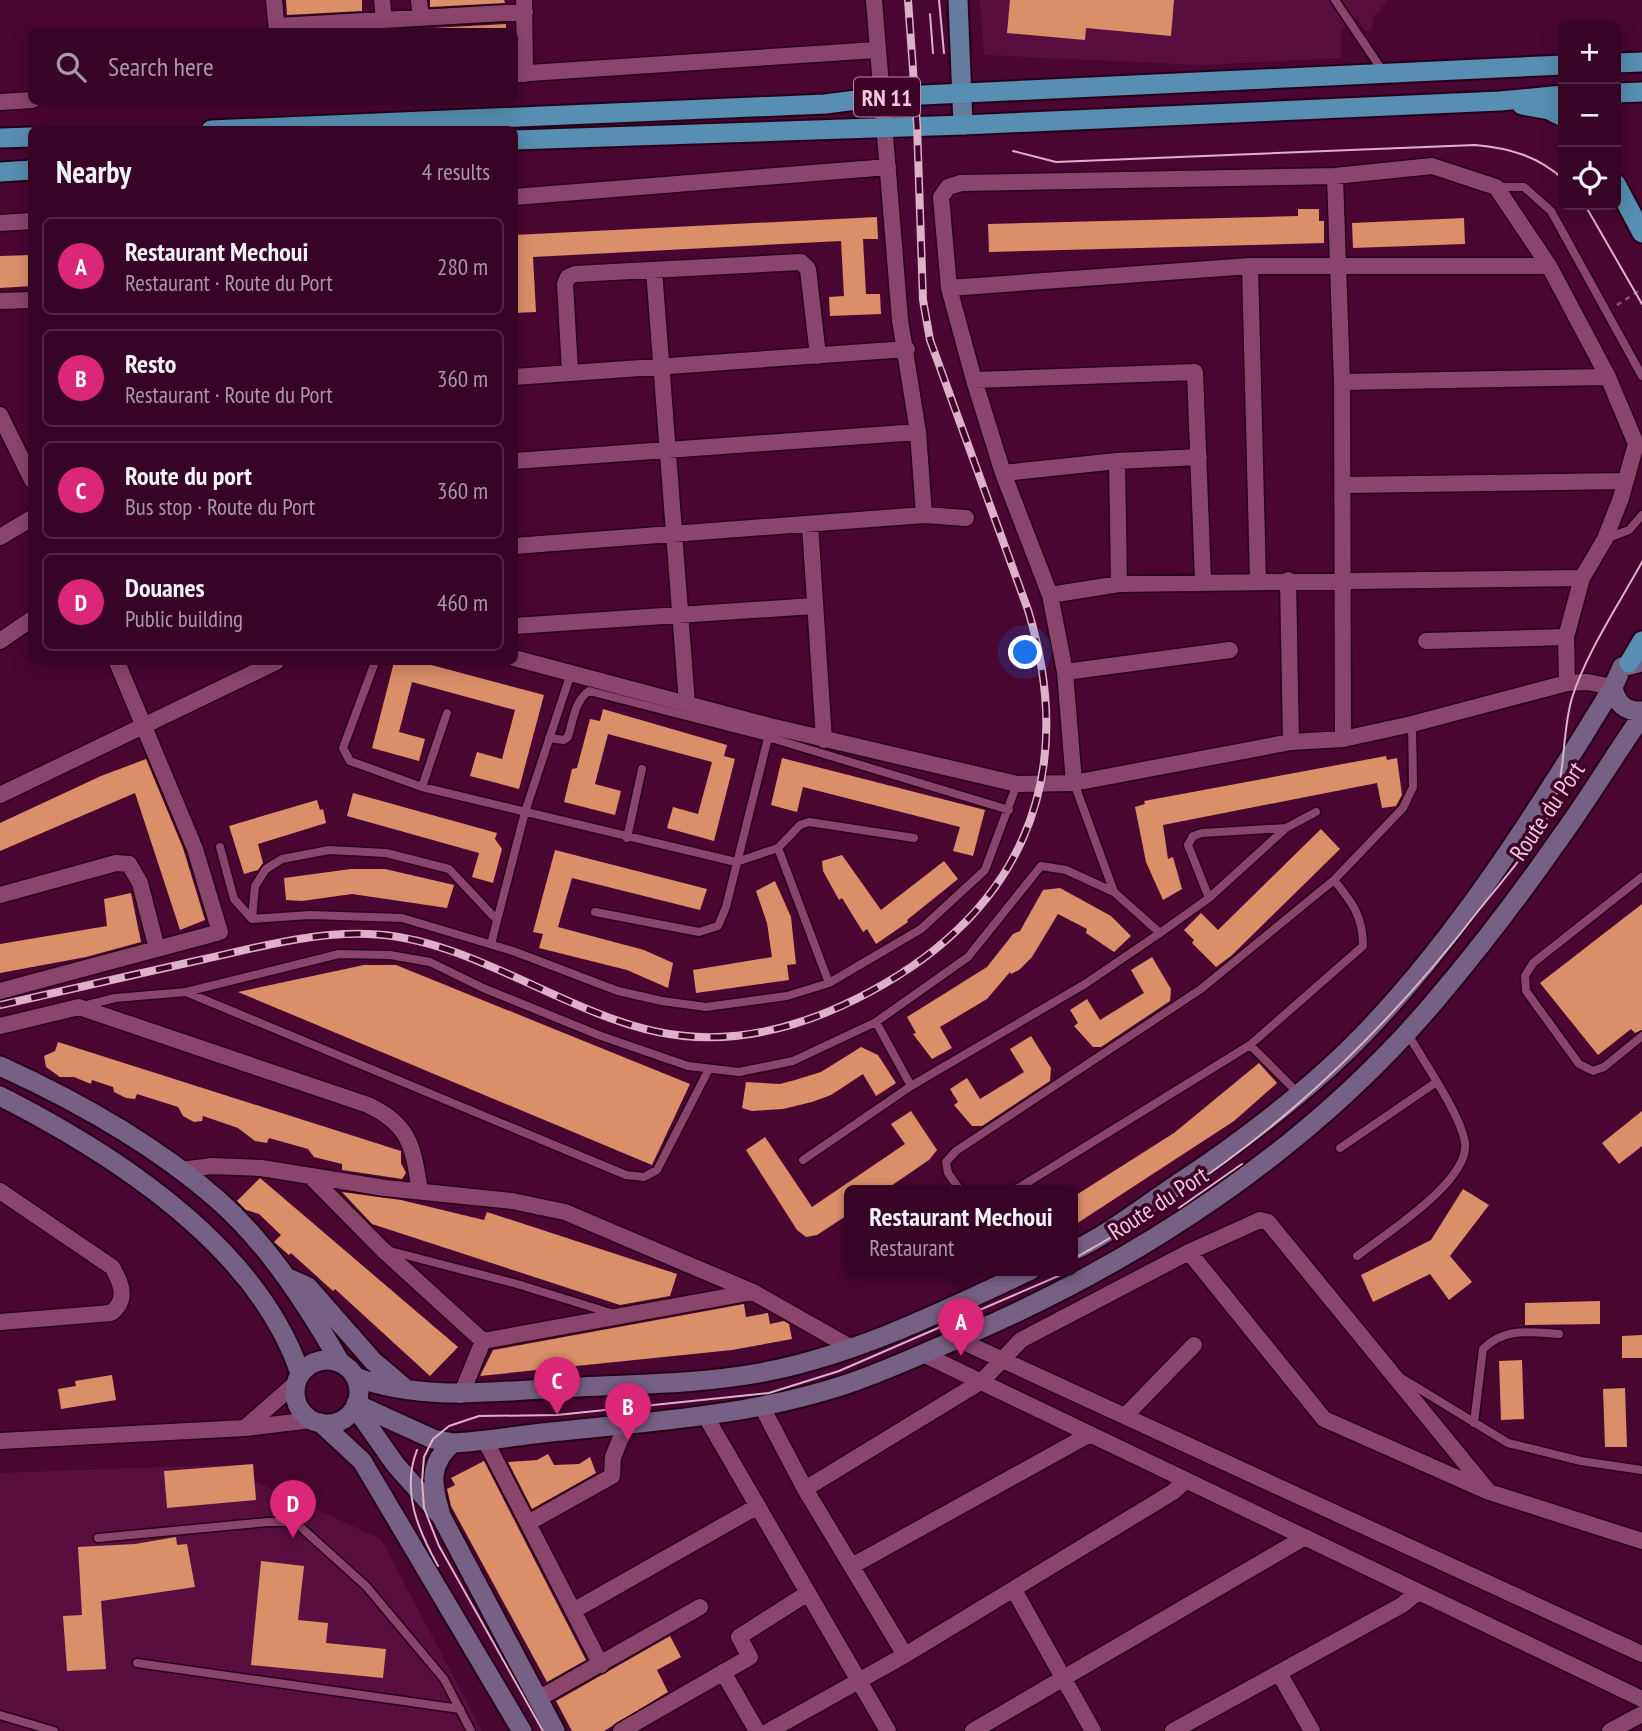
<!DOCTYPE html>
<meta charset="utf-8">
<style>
:root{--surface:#370425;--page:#3e0e2d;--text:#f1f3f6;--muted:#aa98a7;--line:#512542;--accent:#db2777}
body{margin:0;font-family:"PT Sans Narrow",sans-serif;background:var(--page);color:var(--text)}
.controls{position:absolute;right:21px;top:21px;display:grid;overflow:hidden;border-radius:10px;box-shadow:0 4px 18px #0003}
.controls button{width:63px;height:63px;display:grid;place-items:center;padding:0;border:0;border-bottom:2px solid var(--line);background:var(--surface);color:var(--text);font:35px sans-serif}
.you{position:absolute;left:1026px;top:653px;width:24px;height:24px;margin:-18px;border:5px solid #fff;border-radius:50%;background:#1a73e8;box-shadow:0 0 0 10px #1a73e833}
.badge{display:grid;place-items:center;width:46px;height:46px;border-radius:50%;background:var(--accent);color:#fff;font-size:23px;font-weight:700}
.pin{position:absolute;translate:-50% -58px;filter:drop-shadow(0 2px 4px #0008)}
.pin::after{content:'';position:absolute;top:37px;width:24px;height:21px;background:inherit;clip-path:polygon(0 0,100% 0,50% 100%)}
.popup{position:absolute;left:844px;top:1185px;width:234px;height:91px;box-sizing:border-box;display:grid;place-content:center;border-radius:10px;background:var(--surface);filter:drop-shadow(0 2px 5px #0005);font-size:23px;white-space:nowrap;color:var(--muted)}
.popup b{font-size:26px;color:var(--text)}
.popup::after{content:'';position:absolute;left:50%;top:100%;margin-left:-14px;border:14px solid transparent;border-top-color:var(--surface)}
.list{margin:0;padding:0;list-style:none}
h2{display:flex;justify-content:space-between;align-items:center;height:91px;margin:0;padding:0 28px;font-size:30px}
h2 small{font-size:23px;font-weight:400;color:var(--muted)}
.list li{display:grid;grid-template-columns:46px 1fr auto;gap:21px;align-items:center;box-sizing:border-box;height:98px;margin:0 14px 14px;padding:0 14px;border:2px solid var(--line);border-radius:10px}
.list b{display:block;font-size:26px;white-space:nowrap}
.list p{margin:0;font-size:23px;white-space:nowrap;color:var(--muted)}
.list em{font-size:23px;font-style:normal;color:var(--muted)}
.icon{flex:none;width:38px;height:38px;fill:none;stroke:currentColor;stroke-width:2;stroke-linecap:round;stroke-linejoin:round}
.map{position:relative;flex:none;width:1642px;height:1731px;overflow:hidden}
.search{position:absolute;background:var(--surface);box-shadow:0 4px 18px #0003;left:28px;top:28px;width:490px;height:77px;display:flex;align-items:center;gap:18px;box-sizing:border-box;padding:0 24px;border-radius:10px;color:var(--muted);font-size:26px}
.panel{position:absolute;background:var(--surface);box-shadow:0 4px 18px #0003;left:28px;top:126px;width:490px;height:539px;border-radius:10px}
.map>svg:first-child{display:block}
</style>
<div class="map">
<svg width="1642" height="1731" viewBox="0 0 1642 1731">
<rect width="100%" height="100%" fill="#490631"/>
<path fill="#580f3f" d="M980 0H1388L1373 18 1372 30 1366 31 1357 19 1341 30V58L1202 65 984 55Z
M219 1465 381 1539 482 1731H0V1473Z"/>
<path fill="#da8f69" d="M286 0H362V11L287 15Z
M430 0H504L505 3 430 7Z
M1010 0H1174L1171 36 1086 28 1085 40 1007 33Z
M506 24V32H431V28Z
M1298 209H1319V221H1324V243L989 252 988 224 1298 216Z
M877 217 878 239H863L866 294H880L881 314 830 316 829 297 844 296 841 241 533 257 536 312 514 313V235Z
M1464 218 1465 244 1353 248 1352 223Z
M32 255V286L0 288V256Z
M394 662H420L544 695 519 789 470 776 477 752 502 759 515 710 412 682 399 732 425 739 419 761 372 748Z
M603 709 727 745 724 756 735 759 714 841 667 828 673 807 698 814 712 762 608 734 595 784 621 791 615 815 564 802 572 769 577 768 590 719 600 721Z
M1386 756 1387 760 1397 758 1402 795 1396 806 1382 808 1377 783 1163 825 1168 859 1173 857 1182 889 1163 900 1146 862 1135 807 1145 804 1144 801Z
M782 758 985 810 973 856 953 851 960 827 803 787 797 812 771 805Z
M146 759 183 848 205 920 180 930 135 793 0 851V823L101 776Z
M353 793 497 833 495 839 502 849 493 883 472 877 479 853 347 816Z
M317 800 320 810 323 809 326 823 258 844 263 863 258 870 244 874 229 826Z
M1321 829 1340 849 1231 956 1216 967 1192 943 1194 940 1184 930 1201 913 1218 930Z
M555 850 707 889 700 910 572 878 558 927 644 950 673 963 668 988 627 970 539 948 543 934 533 932Z
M842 855 881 910 944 861 958 879 907 920 908 922 876 944 867 929 863 932 842 898 839 900 823 871 822 861Z
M351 869H385L454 885 447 908 352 894 302 901 286 900 284 878Z
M775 881 791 917 796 964 787 965 789 980 696 993 693 970 772 957 767 923 756 891Z
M1060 888 1111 916 1131 936 1114 952 1086 933 1087 929 1058 914 1032 957 1019 970 1011 974 1010 972 987 999 940 1027 952 1048 932 1059 913 1034 916 1033 907 1017 987 967 1013 934 1020 931 1043 890Z
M131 893 141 942 86 957 0 973V944L107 926 104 899Z
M1642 904V1030L1635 1033 1631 1029 1598 1055 1540 983Z
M1152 957 1171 989 1170 1001 1101 1047H1093L1074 1026 1078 1023 1070 1010 1087 999 1100 1020 1144 993 1131 970Z
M364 965H396L690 1084 652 1165 238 992Z
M1031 1036 1051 1068 1050 1081 982 1126H972L954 1105 958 1102 950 1089 967 1078 980 1099 1024 1072 1010 1049Z
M58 1042 401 1151V1163L406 1173 402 1179 342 1170V1164L314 1157 308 1149 269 1138 267 1143 255 1141 238 1128 203 1116 202 1121 194 1122 183 1116 178 1107 137 1094 135 1099 126 1098 114 1092 113 1087 92 1080 91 1084 74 1077H60L46 1067 44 1056 55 1051Z
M861 1047 878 1055 896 1083 876 1096 863 1074 831 1095 812 1102 783 1109 752 1111 742 1108 746 1082 780 1084 795 1080 821 1072Z
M1259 1063 1277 1083 1234 1121 1073 1226V1197L1174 1133Z
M911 1111 937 1150 929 1160 885 1190H849V1214L817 1235 806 1237 797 1230 746 1150 765 1137 812 1207 905 1144 891 1124Z
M1642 1111V1146L1619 1164 1602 1143Z
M260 1178 458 1347 430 1376 335 1289 333 1291 291 1253 289 1255 274 1242 281 1235 259 1214 246 1210 237 1201Z
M1463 1189 1489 1205 1450 1256 1472 1282 1449 1300 1430 1274 1373 1302 1361 1275 1431 1240Z
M342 1192 401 1200 484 1220 487 1212 677 1274 670 1296 620 1305 372 1224Z
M1600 1301V1324L1525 1325V1303Z
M744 1304 746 1317 768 1313 770 1324 784 1321 789 1324 792 1339 732 1350 480 1376 493 1350Z
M1642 1335V1358H1622V1336Z
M1522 1360 1524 1419 1501 1420 1499 1361Z
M112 1375 116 1400 61 1409 58 1389 76 1386 75 1381Z
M1625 1388 1627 1447H1605L1603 1389Z
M548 1454 554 1465 579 1464 590 1457 596 1473 532 1509 508 1462 537 1460Z
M484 1461 586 1660 547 1682 451 1506 447 1489 455 1485 451 1478Z
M253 1464 256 1500 167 1508 164 1471Z
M176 1537 177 1545 187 1544 195 1587 101 1601 106 1669 67 1671 63 1616 82 1615 78 1547 135 1544Z
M261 1561 304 1566 298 1620 328 1623 326 1643 386 1649 383 1678 251 1665Z
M670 1636 681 1657 657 1670 668 1692 604 1731H572L556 1701Z"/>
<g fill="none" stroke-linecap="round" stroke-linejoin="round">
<defs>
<path id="service" d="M1335 0 1382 70
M1496 187H1524L1551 211 1642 376
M1608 538 1629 530 1642 515
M375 662 343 748 350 761 422 787 736 862 778 848 800 825 809 822 914 838
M549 738 564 740 568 737C573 721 575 700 589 691L768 737 1009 810
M1074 783 1114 892 1160 933
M422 787 447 713
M627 838 642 769
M220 847 234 899 252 919 310 915 402 918 513 951 618 991 662 1001 706 1007 787 996 829 983 921 929 985 870 1017 784
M778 848 829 983
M1642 877 1533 963 1525 976 1526 991 1579 1064 1593 1071 1604 1067 1642 1036
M1209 898 1188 845 1193 836 1202 833 1286 828
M595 912 699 932 718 926 726 907 769 734
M252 919 255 886 266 869 282 859 329 850 386 853 449 869 497 920
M491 944 525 812 571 673
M186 992 626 1175 644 1177 657 1170 709 1069
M83 1006 115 998 186 992 339 954 390 955 430 962 483 988 601 1036 688 1066 739 1072 793 1061 876 1022 968 957 1041 866 1066 870 1114 892
M876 1022 911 1086
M1250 1045 1299 1094
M1340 1148 1435 1083
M803 1160 911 1086 1085 984 1160 933 1209 898 1286 828 1316 812
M960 1190 948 1173 946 1162 956 1151 1201 989 1334 880 1403 808 1413 787 1412 724
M1015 1190 1250 1045 1363 946C1363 916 1352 902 1334 880
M390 1251 517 1284 614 1314
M1357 1256C1384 1235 1470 1181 1465 1143 1461 1115 1423 1061 1408 1034
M1403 1379 1508 1443 1581 1461 1642 1470
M1474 1423 1483 1349C1505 1327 1530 1332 1559 1334
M98 1538 268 1522H295L366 1586 444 1679 471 1731
M137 1663 460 1709
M0 1715 54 1731"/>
<path id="minor" d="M274 0 277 32
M382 0 384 20
M419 0 421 18
M524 0 525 74
M874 0 900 320 918 432 924 515 966 518
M277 26 525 12
M514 74 876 50
M0 102 32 100
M1335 176 1342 382 1343 739
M514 197 888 167
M0 223 32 221
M1250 266 1258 581
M654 270 687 703
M949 288 1250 266H1549
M0 301 32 300
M570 372 565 284 568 277 575 274 801 262 808 269 818 356
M514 377 907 349
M974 380 1195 372 1203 581
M1342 382 1608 377
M0 415 32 480
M514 461 918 432
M1117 461 1119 584
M1003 473 1117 461 1199 457
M1343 485 1626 481
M810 525 824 740
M0 537 32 518
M514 546 924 515
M1288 580 1291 742
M1050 595 1119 584 1582 578
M514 626 814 606
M0 641 32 619
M1426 641 1566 637
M514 658 770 726 1017 784 1074 783 1291 742 1343 739 1412 724 1567 683 1587 682 1613 687
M1065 672 1230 650
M1074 783 1065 672 1050 595 1003 473 974 380 949 288 941 197 948 187 961 183 1335 176 1432 166 1496 187 1549 266 1608 377 1636 444 1621 498 1605 539 1582 578 1566 637 1567 683
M0 795 276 662
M0 895 116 863 129 864 140 883 157 949
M0 991 220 932 195 849 117 662
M0 1026 79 1007 368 1105C411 1125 413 1148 420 1191
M181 1170 212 1166 261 1168 385 1188 512 1201 565 1212 753 1292 850 1347
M310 1176 382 1249 483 1341
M0 1191 112 1267C122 1284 128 1300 111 1313L0 1322
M1189 1252 1324 1419 1489 1492 1642 1541
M957 1339 1642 1654
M483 1341 753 1292
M923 1354 1642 1699
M461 1395 483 1341
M762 1407 805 1489 905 1655
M1125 1416 1194 1345
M706 1417 888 1731
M247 1426 296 1383
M0 1441 245 1428 312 1420
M486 1442 601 1665
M805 1489 982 1381 1021 1340 1189 1252 1260 1220 1268 1222 1489 1492
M528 1523 612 1476 613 1457 626 1425
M852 1566 1090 1434
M1014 1590 1093 1731
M573 1611 758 1506
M723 1672 757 1731
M1279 1673 1312 1731
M538 1699 700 1607
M621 1731 750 1657 739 1637 808 1593
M769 1731 905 1655 1173 1492 1186 1480
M973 1731 1305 1537
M1173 1731 1402 1605 1418 1592
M1610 1731 1642 1714"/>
<path id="secondary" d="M1642 662 1622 667 1613 687C1616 703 1625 712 1642 711
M0 1066C77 1101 154 1144 218 1200 268 1244 307 1305 340 1362
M0 1096C114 1154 257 1246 300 1373
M1073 1251C1109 1234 1143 1207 1176 1185 1238 1144 1298 1099 1351 1047 1452 947 1539 809 1613 687
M286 1277 308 1287 373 1361 406 1389
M295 1392a32 32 0 1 1 64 0a32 32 0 1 1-64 0Z
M355 1377C423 1401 488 1392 559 1388 625 1384 693 1385 759 1373 854 1356 944 1311 1031 1270
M356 1404 433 1439 453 1443C490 1441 526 1434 562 1431 658 1421 752 1415 844 1385 884 1372 921 1354 960 1338 1138 1262 1309 1150 1435 1001 1479 949 1521 894 1560 838 1589 798 1614 756 1642 716
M355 1407 395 1464 441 1516 555 1731
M321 1423 362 1461 522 1731
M440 1512C432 1485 428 1463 453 1443"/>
<path id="primary" d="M958 0 963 125"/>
<path id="trunk" d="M1616 63 1642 62
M1616 93 1642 92
M1522 105 1549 110 1563 117
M211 130 825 104 880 97 1563 65
M0 138 32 137
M514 140 963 125 1500 101 1563 95
M0 172 32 170
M1616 184 1642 233
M1629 663 1642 641"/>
</defs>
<use href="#service" stroke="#270017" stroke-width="11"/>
<use href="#minor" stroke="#270017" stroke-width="19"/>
<use href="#secondary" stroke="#270017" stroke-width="23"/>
<use href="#primary" stroke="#270017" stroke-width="23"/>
<use href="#trunk" stroke="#270017" stroke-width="23"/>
<path stroke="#8b5375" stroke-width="2.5" stroke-dasharray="5 5" stroke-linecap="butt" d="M1617 305 1642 289"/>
<use href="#service" stroke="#8a456c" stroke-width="8"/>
<use href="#minor" stroke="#8a456c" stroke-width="16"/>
<use href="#secondary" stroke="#776086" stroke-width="19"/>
<use href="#primary" stroke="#647ca0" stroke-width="19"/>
<use href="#trunk" stroke="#578eb1" stroke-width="19"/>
<path stroke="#ddb2c8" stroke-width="2" d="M939 0 944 53
M930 14 933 53
M1013 151 1056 162 1475 145C1509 148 1538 156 1563 179
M1585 205 1642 304
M1179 1208 1242 1164
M1073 1259C1239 1168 1363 1060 1479 910 1503 879 1533 848 1550 812 1567 777 1561 734 1572 698 1586 653 1619 604 1642 562
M417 1450C401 1491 418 1530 438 1566
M543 1731 439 1546 424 1508 422 1481 424 1457 433 1439 449 1426 479 1416 557 1415 769 1393 839 1371 1072 1270"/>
<defs>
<path id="rail" d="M0 1005C67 990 133 975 200 960 255 948 311 932 368 934 465 936 562 1012 658 1032 726 1046 794 1030 856 999 1017 919 1081 784 1028 610L930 340 923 300 917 125 908 0"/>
</defs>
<use href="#rail" stroke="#ddb2c8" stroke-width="8"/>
<use href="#rail" stroke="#3d0027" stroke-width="5" stroke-dasharray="16" stroke-linecap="butt"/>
</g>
<g text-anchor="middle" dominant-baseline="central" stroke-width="7" stroke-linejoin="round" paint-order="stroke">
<rect fill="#3d0027" stroke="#ba8ca6" stroke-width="2" x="854" y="77.5" width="66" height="39" rx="5"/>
<g font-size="23" font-weight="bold" fill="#f0c8dc">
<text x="887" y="97">RN 11</text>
</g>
<g font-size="24" fill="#f0c8dc" stroke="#3d0027">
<text transform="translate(1547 811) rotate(-56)">Route du Port</text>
<text transform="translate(1158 1203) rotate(-33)">Route du Port</text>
</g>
</g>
</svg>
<div class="controls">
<button>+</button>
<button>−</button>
<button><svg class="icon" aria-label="locate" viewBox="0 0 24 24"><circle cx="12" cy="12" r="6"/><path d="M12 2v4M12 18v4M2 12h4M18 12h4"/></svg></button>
</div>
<div class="you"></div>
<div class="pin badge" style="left:961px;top:1356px">A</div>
<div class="popup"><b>Restaurant Mechoui</b>Restaurant</div>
<div class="pin badge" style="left:628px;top:1441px">B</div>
<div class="pin badge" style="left:557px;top:1415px">C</div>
<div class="pin badge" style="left:293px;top:1538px">D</div>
<div class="search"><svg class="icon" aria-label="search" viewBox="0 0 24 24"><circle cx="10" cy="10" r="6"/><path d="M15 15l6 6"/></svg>Search here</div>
<section class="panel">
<h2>Nearby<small>4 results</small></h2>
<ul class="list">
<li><span class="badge">A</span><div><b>Restaurant Mechoui</b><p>Restaurant · Route du Port</p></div><em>280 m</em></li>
<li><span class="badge">B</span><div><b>Resto</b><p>Restaurant · Route du Port</p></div><em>360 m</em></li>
<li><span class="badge">C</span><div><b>Route du port</b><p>Bus stop · Route du Port</p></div><em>360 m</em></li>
<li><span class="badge">D</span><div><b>Douanes</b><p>Public building</p></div><em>460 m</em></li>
</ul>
</section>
</div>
